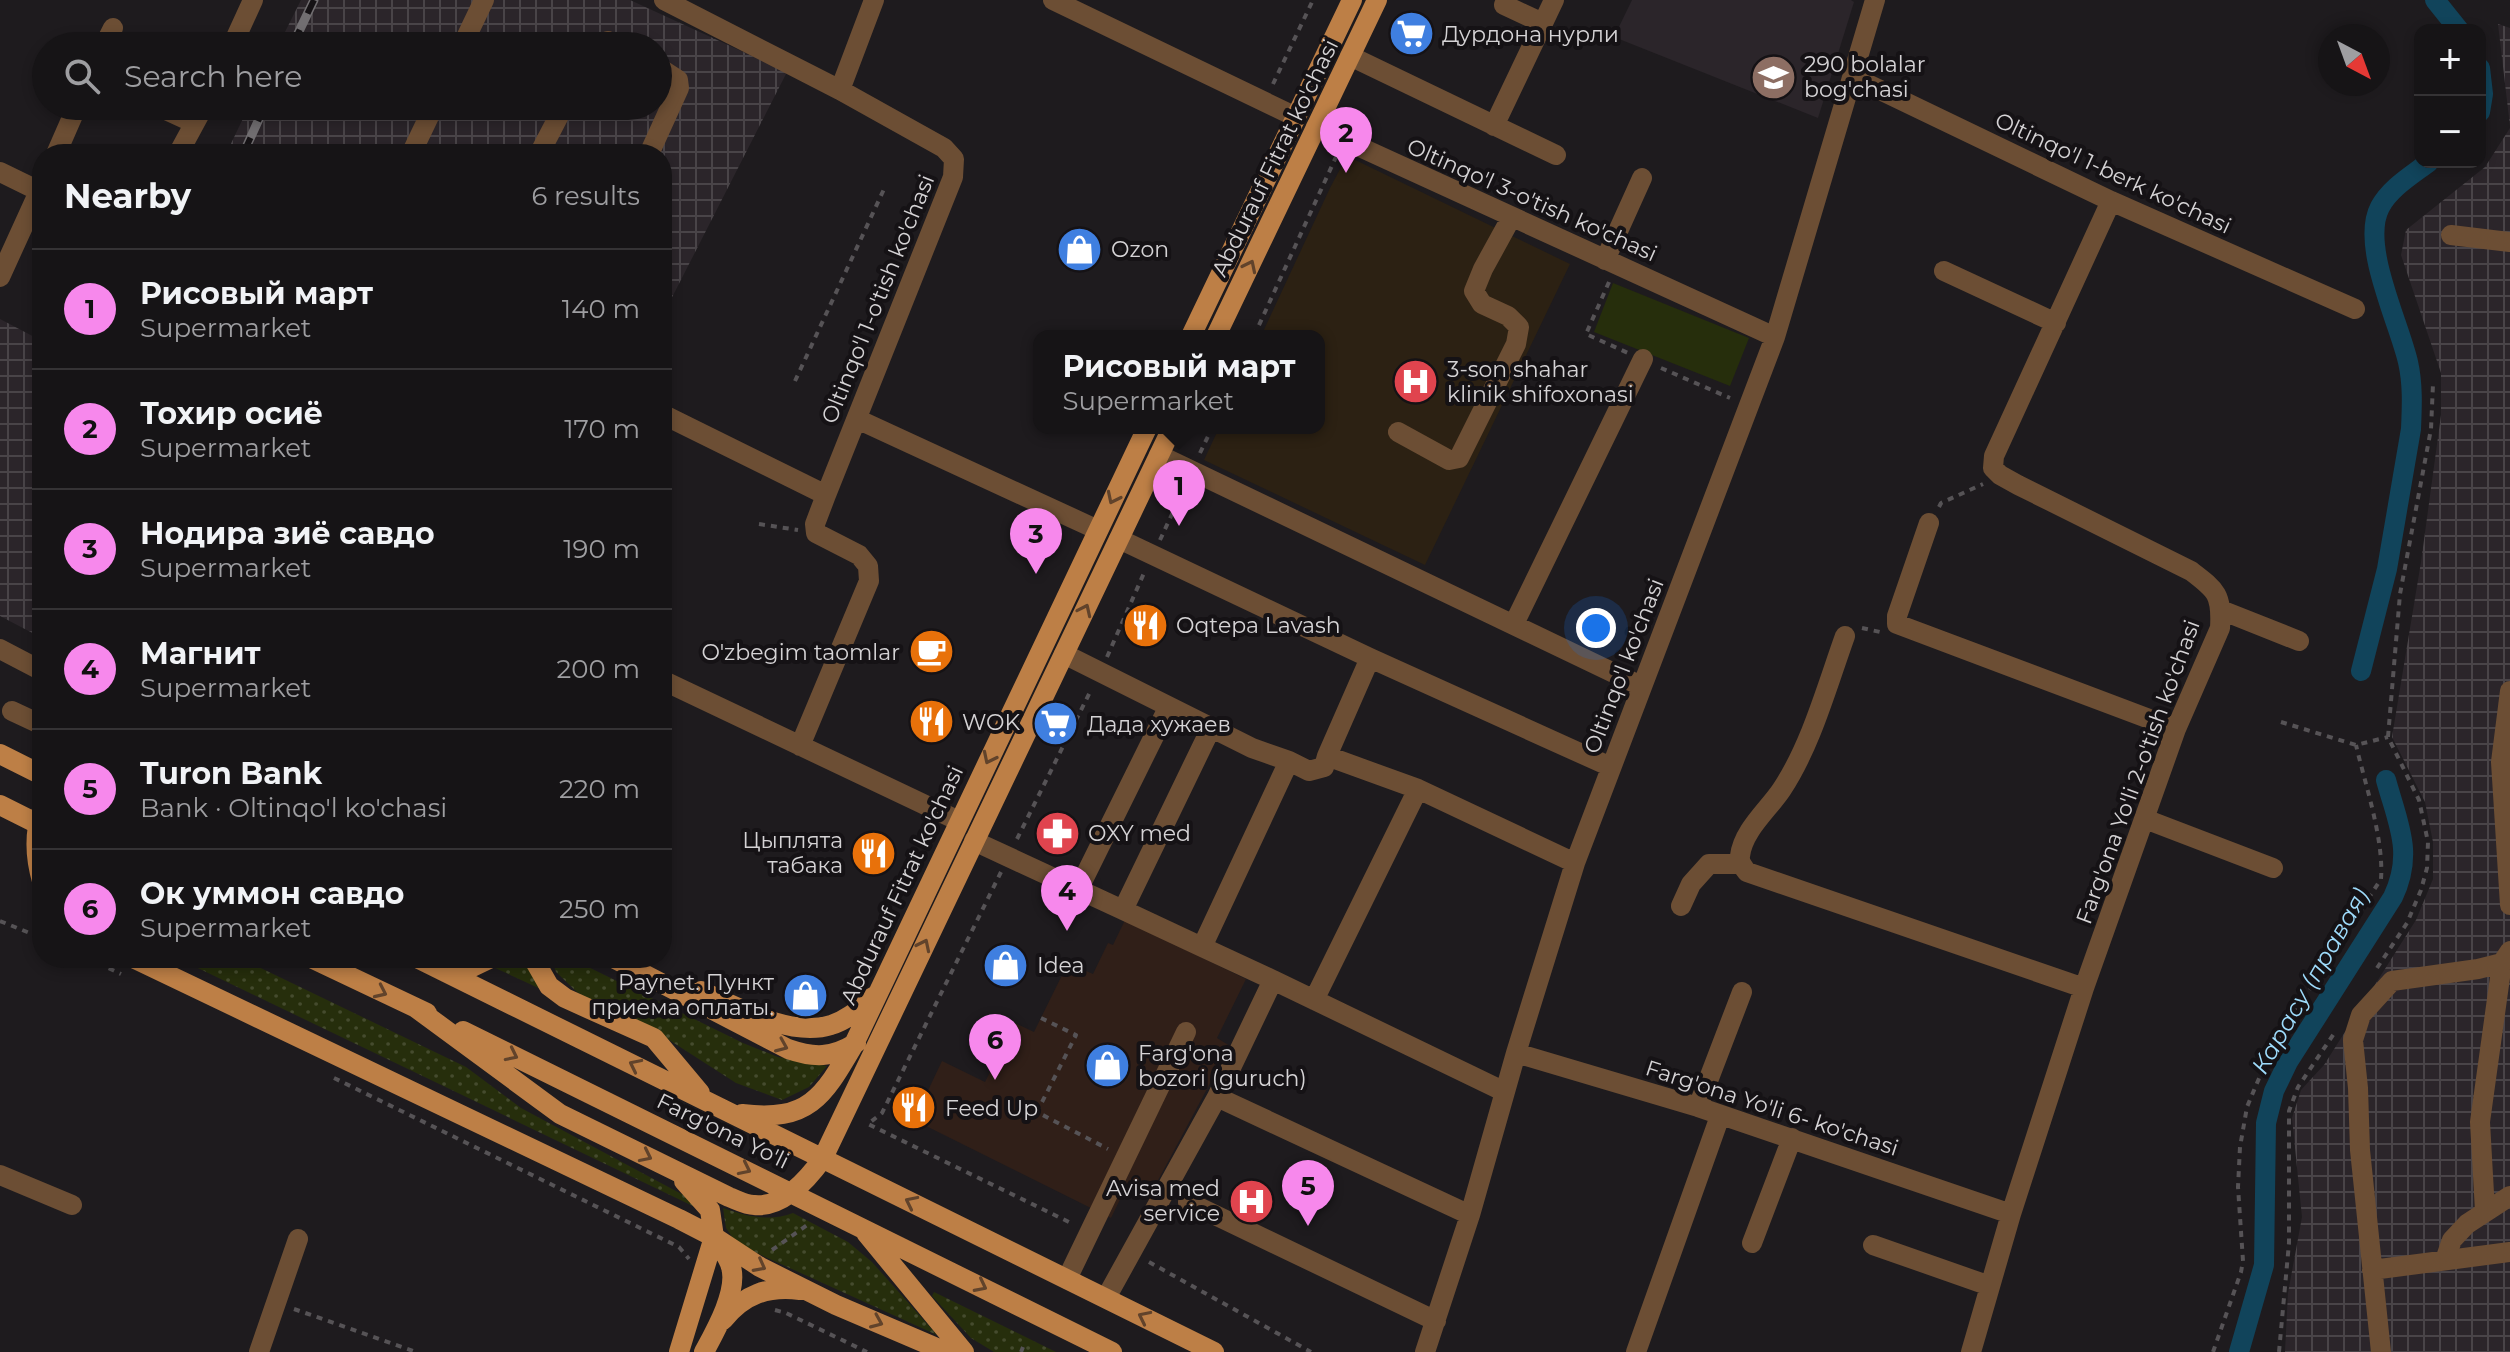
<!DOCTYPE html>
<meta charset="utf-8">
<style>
:root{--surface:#161416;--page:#232123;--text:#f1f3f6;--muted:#9e9ea1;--line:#353335;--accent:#f788ec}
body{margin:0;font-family:Montserrat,sans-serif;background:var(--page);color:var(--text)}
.controls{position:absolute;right:24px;top:24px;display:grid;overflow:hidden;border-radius:16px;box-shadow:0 4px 12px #0003}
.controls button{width:72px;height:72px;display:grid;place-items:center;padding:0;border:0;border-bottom:2px solid var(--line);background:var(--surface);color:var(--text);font:40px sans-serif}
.compass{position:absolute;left:2318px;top:24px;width:72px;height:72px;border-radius:50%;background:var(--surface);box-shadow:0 4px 12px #0003;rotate:139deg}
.you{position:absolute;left:1596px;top:628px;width:28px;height:28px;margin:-20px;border:6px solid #fff;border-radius:50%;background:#1a73e8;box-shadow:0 0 0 12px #1a73e833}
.badge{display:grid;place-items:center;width:52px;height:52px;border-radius:50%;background:var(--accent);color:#111;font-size:26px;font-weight:700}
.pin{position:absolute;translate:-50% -66px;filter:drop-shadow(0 2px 4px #0008)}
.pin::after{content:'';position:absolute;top:42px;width:28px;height:24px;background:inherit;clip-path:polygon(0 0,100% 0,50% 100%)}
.popup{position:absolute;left:1033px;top:330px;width:292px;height:104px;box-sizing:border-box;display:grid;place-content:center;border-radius:16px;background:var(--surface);filter:drop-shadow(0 2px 6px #0005);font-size:26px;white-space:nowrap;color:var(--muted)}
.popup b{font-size:30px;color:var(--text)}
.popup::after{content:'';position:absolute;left:50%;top:100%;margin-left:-16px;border:16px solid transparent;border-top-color:var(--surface)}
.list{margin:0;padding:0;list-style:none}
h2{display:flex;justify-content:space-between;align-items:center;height:104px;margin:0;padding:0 32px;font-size:34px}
h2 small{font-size:26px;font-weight:400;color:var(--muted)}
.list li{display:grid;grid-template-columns:52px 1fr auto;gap:24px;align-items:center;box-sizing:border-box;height:120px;padding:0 32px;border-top:2px solid var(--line)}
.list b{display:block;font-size:30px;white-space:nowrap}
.list p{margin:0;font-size:26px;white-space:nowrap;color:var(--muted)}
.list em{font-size:26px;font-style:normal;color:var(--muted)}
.icon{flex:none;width:44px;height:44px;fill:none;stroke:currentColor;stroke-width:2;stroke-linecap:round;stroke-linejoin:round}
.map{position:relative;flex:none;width:2510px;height:1352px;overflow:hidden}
.search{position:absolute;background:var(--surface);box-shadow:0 4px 12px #0003;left:32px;top:32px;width:640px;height:88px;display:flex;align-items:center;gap:20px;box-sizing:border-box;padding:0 28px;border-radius:44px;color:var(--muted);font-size:30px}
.panel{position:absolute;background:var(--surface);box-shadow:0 4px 12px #0003;left:32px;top:144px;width:640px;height:824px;border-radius:32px}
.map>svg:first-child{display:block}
</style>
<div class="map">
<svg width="2510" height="1352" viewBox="0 0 2510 1352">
<defs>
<pattern id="industrial-grid" width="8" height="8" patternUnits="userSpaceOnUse" patternTransform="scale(2)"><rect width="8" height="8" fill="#2b252a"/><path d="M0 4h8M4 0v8" fill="none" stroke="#494448"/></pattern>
<pattern id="grass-dots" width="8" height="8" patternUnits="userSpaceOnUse" patternTransform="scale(2)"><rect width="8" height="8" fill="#262e0c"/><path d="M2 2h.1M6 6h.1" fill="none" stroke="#454b2e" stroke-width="1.8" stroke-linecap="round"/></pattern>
</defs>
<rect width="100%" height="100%" fill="#1e1b1e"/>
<path fill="#301f18" d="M1125 920 1246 979 1217 1038 1230 1046 1148 1199 1126 1187 1111 1218 914 1120 942 1061 985 1082 1015 1023 1034 1032 1068 963 1093 974 1108 943 1113 945Z"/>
<path fill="url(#industrial-grid)" d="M301 0H630L787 72 662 317V154H226L249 106H658V46H278Z
M2498 24 2510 28V126Z
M2510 128V1352H2285L2288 1293 2302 1217 2292 1118 2301 1090 2324 1065 2416 920 2433 879V842L2425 802 2392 737 2421 562 2441 415V373L2401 255 2406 230 2485 167Z
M0 319 42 341V638L0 616Z"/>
<path fill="#2b252a" d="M1632 0H1851L1854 2 1818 118 1614 37Z"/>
<path fill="#2c2113" d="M1347 156 1570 264 1425 565 1204 460 1219 428H1319V336H1261L1330 188Z"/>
<path fill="url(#grass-dots)" d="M177 958H240L466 1067 521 1108 689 1198 697 1208Z
M501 958H523L545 991 493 967Z
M551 958H570L743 1043 778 1057 827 1066 809 1087 782 1100 736 1083 635 1018 602 1007 577 992 556 972Z
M723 1208C745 1216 770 1222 793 1213L848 1242 872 1262 937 1335 737 1244 726 1228Z
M934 1292 1056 1352H994L971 1338 932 1296Z"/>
<path fill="#262e0c" d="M1613 283 1749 338 1730 386 1594 332Z"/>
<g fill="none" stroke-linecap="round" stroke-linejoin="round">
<path stroke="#11445b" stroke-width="20" d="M2435 0 2459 30
M2480 68 2483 94 2480 112
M2361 671 2387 569 2411 429C2412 406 2413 384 2408 362 2399 322 2360 245 2380 207 2390 188 2412 175 2429 162
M2239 1352 2264 1265 2266 1123 2274 1091 2288 1062 2393 897C2414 853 2398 824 2386 780"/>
<path stroke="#565356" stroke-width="4" stroke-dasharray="6 6" stroke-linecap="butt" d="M1273 84 1313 0
M1609 282 1586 334 1628 353
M1254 336 1336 157
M1661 368 1730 398
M795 381 885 187
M1200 453 1212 428
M1939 507 1941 503 1983 484
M759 524 798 530
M1160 540 1185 486
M1862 628 1880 632
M1107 657 1144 573
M2281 722 2356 745 2388 737
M1017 839 1091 690
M1001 872 882 1113 868 1124 1073 1224
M0 921 42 938
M87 958 121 974
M2377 968 2407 923 2421 890 2427 868 2428 842 2419 800 2388 737 2400 594 2431 429 2433 384
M1041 1018 1076 1035 1037 1112 1108 1149
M334 1078 679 1247 689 1259
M772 1250 810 1223
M1149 1262 1311 1352
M294 1309 416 1352
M775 1310 786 1313 867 1352
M1021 1352 1023 1347
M2213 1352 2241 1272 2243 1261 2238 1187 2240 1147 2247 1107 2265 1064 2290 1020 2381 879C2384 839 2365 784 2356 745
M2279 1352 2289 1243V1111L2298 1087 2335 1032"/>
<path stroke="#6c4e34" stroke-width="20" d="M1053 0 1296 117
M1506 0 1504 5 1543 23
M104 46 113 28
M232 46 253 0
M462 46 484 0
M596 46 608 41 617 46
M1350 56 1556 155
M1853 77 2111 201 2355 309
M840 90 874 0
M157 106 194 123
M1494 126 1554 0
M1316 127 1775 337
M56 154 77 106
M178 154 204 106
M411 154 434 106
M539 154 564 106
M649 154 679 88 678 80 658 67
M0 172 39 191
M2451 235 2510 242
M1605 260 1642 178
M1944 271 2056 323
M0 277 42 185
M662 414 826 495 953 177 954 159 944 148 840 90 664 0
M857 419 1098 530
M1398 432 1449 460 1459 458 1516 344 1519 327 1508 316 1482 304 1474 291 1483 269 1511 218
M1159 455 1641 686
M1929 523 1897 616V624L2176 729
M1119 539 1370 658 1611 767
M2221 610 2299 641
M1514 624 1643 359
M1845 636C1827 686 1811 745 1782 789 1769 809 1743 830 1740 856 1739 862 1743 867 1747 872L2084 988
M0 649 42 671
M1064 654 1252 748 1289 761 1309 771 1324 767 1327 756
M1370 658 1327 756 1418 789 1575 863
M662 680 959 821
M2510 691 2501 762 2510 905
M12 711 42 725
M1211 728 1123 910 1202 947 1289 761
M800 746 869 581 868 566 859 555 816 533 815 524 826 495
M2145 819 2273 868
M974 841 1123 910
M1079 888 1168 708
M1681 906 1691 884 1709 864H1741
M1202 947 1273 980
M1314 1000 1418 789
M1516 1053 1698 1107 2011 1214
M1217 1097 1470 1215
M1698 1107 1742 992
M0 1175 72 1205
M1188 1202 1436 1321
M2485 1211 2480 1122 2502 963
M1752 1243 1792 1138
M1873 1245 1990 1286
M2445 1260 2452 1240 2467 1224 2510 1196
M2372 1270 2510 1252
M1067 1279 1186 1032
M1106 1298 1217 1097 1273 980 1505 1092
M259 1352 298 1239
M1425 1352 1470 1215 1516 1053 1575 863 1775 337 1875 0
M1636 1352 1720 1116
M1971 1352 2011 1214 2084 988 2176 729 2220 628C2222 594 2216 590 2191 571L2018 485 2000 475 1993 468 1994 456 2111 201
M2381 1352 2360 1150 2358 1088 2353 1040 2361 1015 2392 981 2478 969 2502 963 2510 951"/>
<path stroke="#bd7f46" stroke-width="20" d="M1191 336 1352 0
M1216 336 1377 0
M0 754 42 775
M42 810C34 834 35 857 42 881
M133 958 679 1219 714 1237 760 1267 836 1305 946 1352
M311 958 427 1013
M417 958 1214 1352
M533 958 549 986 565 998 654 1038 700 1093
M613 958 788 1049C814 1058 832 1058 856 1043
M447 972 466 970 491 958
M701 991C737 1007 791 1038 831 1025 848 1020 860 1008 873 997
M416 1008 560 1114 729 1197C737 1200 746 1205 754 1205 783 1208 808 1179 823 1158L1172 428
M463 1031 1112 1352
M742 1114C809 1122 823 1097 854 1044L1147 428
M866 1233 964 1352
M723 1320C744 1294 768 1286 800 1290
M679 1352 714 1237 710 1210 684 1181
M704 1352C716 1330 738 1291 731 1267 729 1259 723 1251 719 1244"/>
<defs>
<path id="rail" d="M292 46 314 0
M243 154 265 106"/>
</defs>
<use href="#rail" stroke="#716e71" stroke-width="9"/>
<use href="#rail" stroke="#151215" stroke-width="6" stroke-dasharray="18" stroke-linecap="butt"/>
<path stroke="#bd7f46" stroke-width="20" d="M0 805 42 826"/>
</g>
<defs><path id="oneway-chevron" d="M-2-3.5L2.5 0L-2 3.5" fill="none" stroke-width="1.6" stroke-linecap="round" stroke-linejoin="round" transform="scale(2)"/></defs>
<g stroke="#61432b">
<use href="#oneway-chevron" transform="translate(1250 266) rotate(-64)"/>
<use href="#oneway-chevron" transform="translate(1113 498) rotate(116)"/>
<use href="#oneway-chevron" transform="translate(1085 610) rotate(-65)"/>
<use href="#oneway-chevron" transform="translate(989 758) rotate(116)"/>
<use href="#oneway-chevron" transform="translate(924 945) rotate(-64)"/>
<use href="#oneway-chevron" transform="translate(381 992) rotate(25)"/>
<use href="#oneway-chevron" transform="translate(782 1046) rotate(23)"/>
<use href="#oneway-chevron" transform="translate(512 1055) rotate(26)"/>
<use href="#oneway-chevron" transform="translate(635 1065) rotate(-154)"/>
<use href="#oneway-chevron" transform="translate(646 1156) rotate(26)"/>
<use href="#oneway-chevron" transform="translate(745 1169) rotate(26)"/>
<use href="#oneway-chevron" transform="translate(911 1202) rotate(-154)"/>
<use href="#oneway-chevron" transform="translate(760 1266) rotate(28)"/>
<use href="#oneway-chevron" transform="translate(981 1286) rotate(27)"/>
<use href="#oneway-chevron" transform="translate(1144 1317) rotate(-154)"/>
<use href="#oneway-chevron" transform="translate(877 1322) rotate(23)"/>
</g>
<defs>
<symbol id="supermarket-disc" viewBox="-11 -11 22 22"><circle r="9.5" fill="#3f7fe0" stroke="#151215"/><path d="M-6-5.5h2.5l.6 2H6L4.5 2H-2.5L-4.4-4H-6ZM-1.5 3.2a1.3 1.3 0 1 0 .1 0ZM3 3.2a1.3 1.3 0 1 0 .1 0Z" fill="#fff"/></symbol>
<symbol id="school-disc" viewBox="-11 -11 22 22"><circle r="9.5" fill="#8d6e63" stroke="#151215"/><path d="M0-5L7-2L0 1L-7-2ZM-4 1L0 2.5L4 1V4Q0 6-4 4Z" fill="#fff"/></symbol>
<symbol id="shop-disc" viewBox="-11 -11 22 22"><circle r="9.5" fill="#3f7fe0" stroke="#151215"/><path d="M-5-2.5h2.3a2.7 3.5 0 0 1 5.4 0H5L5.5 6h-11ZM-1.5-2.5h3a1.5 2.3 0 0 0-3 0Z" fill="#fff"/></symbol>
<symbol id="hospital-disc" viewBox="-11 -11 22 22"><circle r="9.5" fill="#e0444e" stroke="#151215"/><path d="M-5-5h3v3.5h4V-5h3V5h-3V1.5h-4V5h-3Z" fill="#fff"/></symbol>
<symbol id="restaurant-disc" viewBox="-11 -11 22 22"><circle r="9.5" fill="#e8710a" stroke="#151215"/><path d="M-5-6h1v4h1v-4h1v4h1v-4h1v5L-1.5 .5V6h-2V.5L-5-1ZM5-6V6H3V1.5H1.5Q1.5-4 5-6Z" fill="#fff"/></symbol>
<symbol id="cafe-disc" viewBox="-11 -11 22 22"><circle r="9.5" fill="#e8710a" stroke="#151215"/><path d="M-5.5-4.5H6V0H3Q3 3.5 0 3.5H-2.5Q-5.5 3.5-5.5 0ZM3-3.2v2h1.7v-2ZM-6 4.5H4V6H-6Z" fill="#fff"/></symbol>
<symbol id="pharmacy-disc" viewBox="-11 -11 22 22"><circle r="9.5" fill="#e0444e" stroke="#151215"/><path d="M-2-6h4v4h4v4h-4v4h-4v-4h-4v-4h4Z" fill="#fff"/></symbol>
</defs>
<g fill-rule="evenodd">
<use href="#supermarket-disc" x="1386" y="8" width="51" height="51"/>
<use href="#school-disc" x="1748" y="52" width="51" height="51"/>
<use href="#shop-disc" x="1054" y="224" width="51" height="51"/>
<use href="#hospital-disc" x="1390" y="356" width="51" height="51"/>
<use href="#restaurant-disc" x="1120" y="600" width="51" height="51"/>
<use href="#cafe-disc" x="906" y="626" width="51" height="51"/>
<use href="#restaurant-disc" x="906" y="696" width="51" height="51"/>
<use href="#supermarket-disc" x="1030" y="698" width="51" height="51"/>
<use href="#pharmacy-disc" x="1032" y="808" width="51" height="51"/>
<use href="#restaurant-disc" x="848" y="828" width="51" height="51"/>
<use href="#shop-disc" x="980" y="940" width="51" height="51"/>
<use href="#shop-disc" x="780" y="970" width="51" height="51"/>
<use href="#shop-disc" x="1082" y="1040" width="51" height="51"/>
<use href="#restaurant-disc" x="888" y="1082" width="51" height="51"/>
<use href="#hospital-disc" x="1226" y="1176" width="51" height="51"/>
</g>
<g text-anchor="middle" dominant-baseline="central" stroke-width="8" stroke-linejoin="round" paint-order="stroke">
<g font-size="22" fill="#d5d3d5" stroke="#151215" text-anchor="start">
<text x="1442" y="34">Дурдона нурли</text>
<text x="1804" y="64">290 bolalar<tspan x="1804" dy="25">bog'chasi</tspan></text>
<text x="1111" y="249">Ozon</text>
<text x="1447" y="369">3-son shahar<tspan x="1447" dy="25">klinik shifoxonasi</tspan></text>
<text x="1176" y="625">Oqtepa Lavash</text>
<text x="900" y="652" text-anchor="end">O'zbegim taomlar</text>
<text x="962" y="722">WOK</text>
<text x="1087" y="724">Дада хужаев</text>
<text x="1088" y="833">OXY med</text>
<text x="843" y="840" text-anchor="end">Цыплята<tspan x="843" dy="25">табака</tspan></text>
<text x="1037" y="965">Idea</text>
<text x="774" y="982" text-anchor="end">Paynet. Пункт<tspan x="774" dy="25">приема оплаты.</tspan></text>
<text x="1138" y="1053">Farg'ona<tspan x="1138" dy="25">bozori (guruch)</tspan></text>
<text x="945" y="1108">Feed Up</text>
<text x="1220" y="1188" text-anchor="end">Avisa med<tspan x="1220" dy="25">service</tspan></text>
</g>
<g font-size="22" fill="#d5d3d5" stroke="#151215">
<text transform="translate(1275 158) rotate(-64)">Abdurauf Fitrat ko'chasi</text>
<text transform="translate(2113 173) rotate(25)">Oltinqo'l 1-berk ko'chasi</text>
<text transform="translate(1532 200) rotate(24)">Oltinqo'l 3-o'tish ko'chasi</text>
<text transform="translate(878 299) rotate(-68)">Oltinqo'l 1-o'tish ko'chasi</text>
<text transform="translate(1624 666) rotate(-69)">Oltinqo'l ko'chasi</text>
<text transform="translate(2138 772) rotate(-70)">Farg'ona Yo'li 2-o'tish ko'chasi</text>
<text transform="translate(902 885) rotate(-65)">Abdurauf Fitrat ko'chasi</text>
<text transform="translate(1772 1108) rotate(18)">Farg'ona Yo'li 6- ko'chasi</text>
<text transform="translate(723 1131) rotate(26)">Farg'ona Yo'li</text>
</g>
<g font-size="24" font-style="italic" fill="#9edbfb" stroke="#151215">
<text transform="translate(2310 981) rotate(-60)">Карасу (правая)</text>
</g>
</g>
</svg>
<div class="controls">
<button>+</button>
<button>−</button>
</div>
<svg class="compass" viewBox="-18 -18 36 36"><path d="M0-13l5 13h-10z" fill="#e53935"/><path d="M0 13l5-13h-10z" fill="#9e9ea1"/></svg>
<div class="you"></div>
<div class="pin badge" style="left:1179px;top:526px">1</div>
<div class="popup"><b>Рисовый март</b>Supermarket</div>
<div class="pin badge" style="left:1346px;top:173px">2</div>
<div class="pin badge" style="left:1036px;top:574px">3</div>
<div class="pin badge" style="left:1067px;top:931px">4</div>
<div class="pin badge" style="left:1308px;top:1226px">5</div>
<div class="pin badge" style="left:995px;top:1080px">6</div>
<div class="search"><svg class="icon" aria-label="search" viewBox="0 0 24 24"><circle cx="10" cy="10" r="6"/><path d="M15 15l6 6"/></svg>Search here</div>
<section class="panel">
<h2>Nearby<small>6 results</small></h2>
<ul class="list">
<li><span class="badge">1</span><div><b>Рисовый март</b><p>Supermarket</p></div><em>140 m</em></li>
<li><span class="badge">2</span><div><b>Тохир осиё</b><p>Supermarket</p></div><em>170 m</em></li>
<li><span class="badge">3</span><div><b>Нодира зиё савдо</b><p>Supermarket</p></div><em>190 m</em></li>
<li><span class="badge">4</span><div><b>Магнит</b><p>Supermarket</p></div><em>200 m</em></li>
<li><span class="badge">5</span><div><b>Turon Bank</b><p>Bank · Oltinqo'l ko'chasi</p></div><em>220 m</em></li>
<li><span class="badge">6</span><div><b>Ок уммон савдо</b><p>Supermarket</p></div><em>250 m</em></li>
</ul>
</section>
</div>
